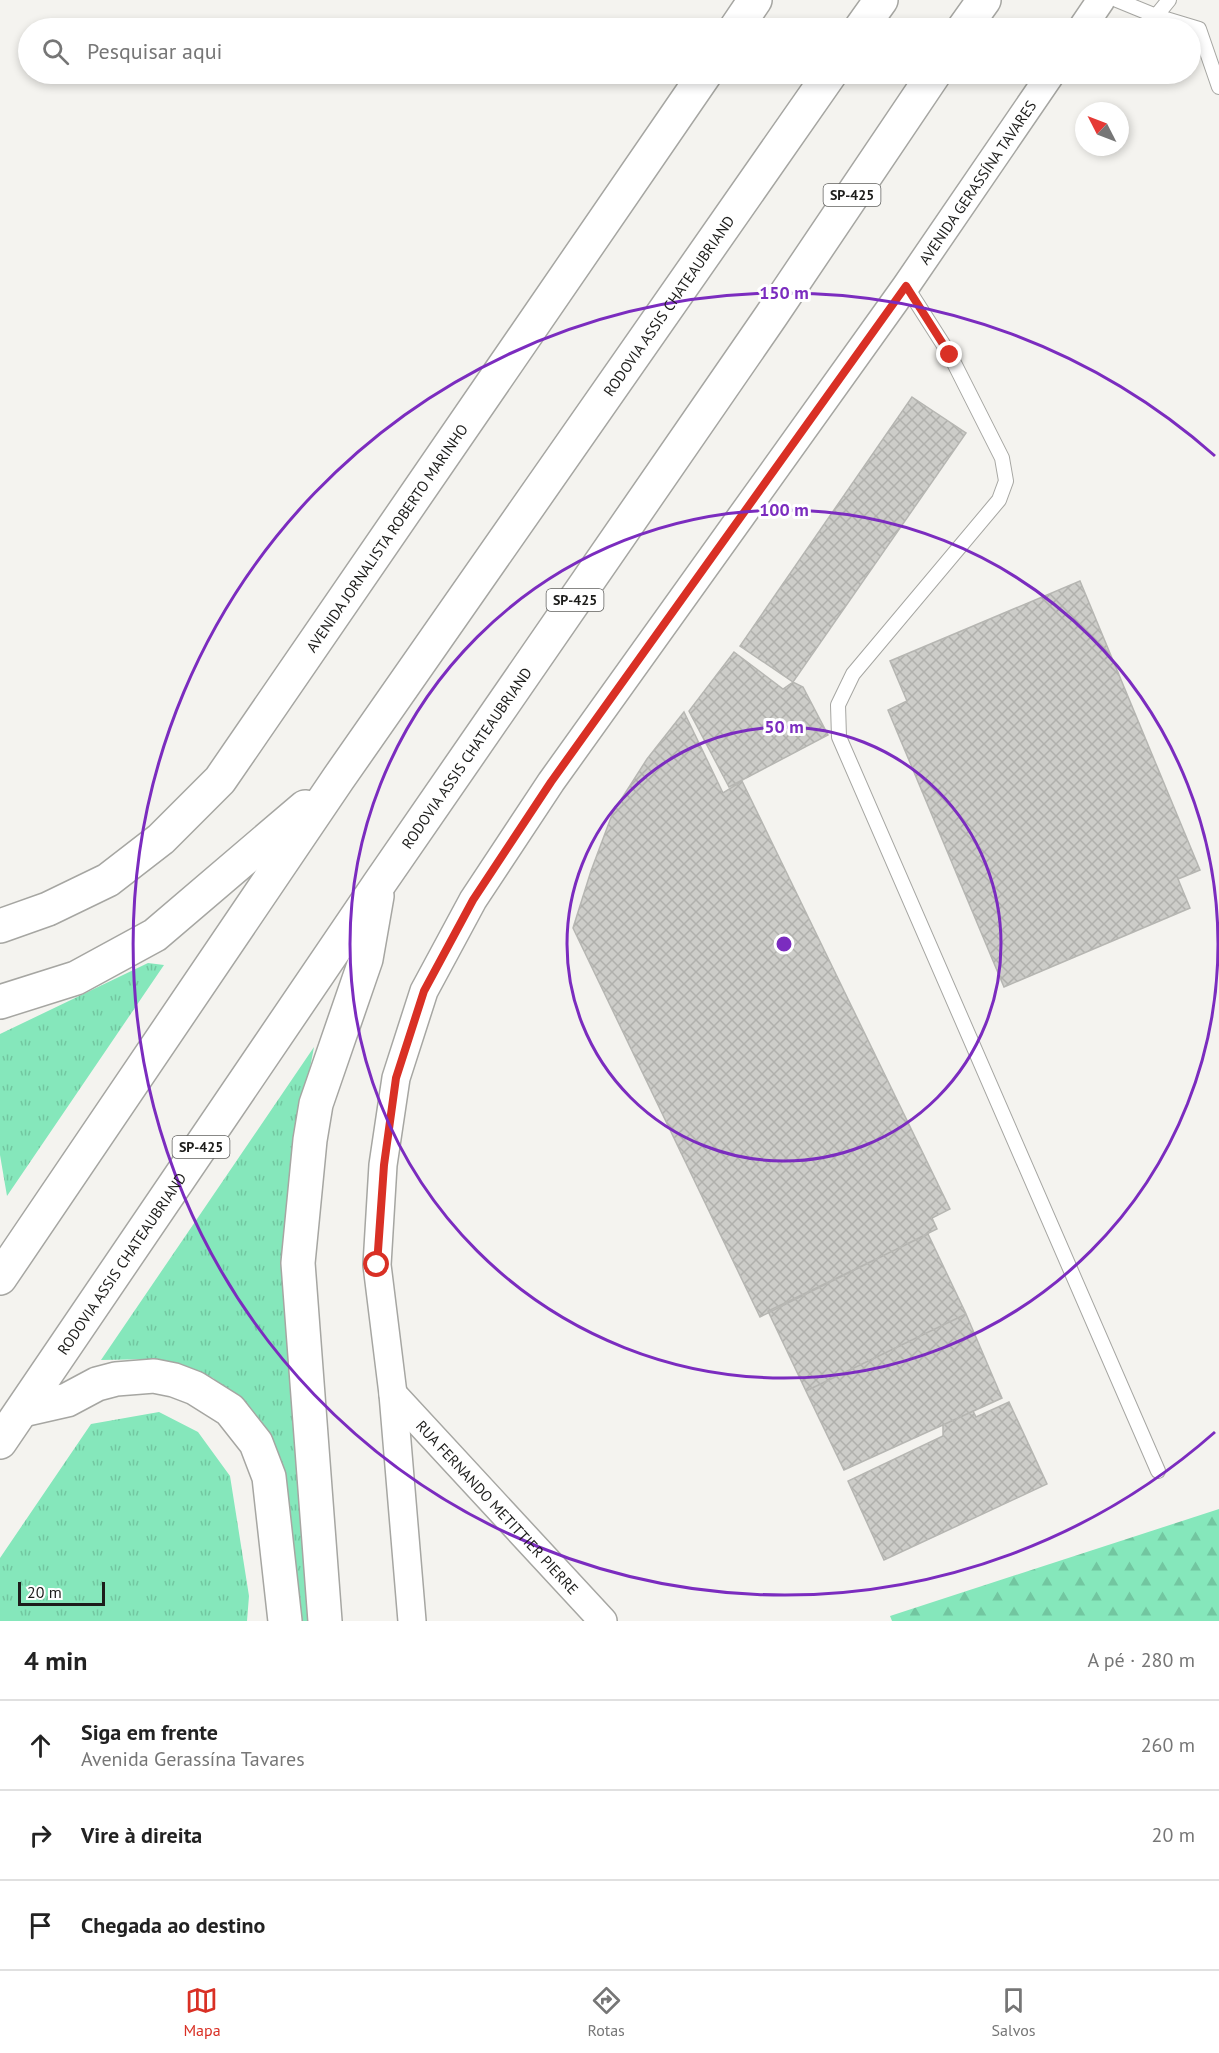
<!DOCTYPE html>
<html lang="pt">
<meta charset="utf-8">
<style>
:root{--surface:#fff;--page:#f2f2f2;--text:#222;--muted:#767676;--line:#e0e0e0;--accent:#d93025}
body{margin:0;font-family:"PT Sans",sans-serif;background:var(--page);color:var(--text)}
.compass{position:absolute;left:1075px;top:102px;width:54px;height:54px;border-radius:50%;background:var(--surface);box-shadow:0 3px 9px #0003;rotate:312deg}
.scale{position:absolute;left:18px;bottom:15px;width:87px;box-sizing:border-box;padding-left:6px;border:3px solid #1d1d1b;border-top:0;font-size:16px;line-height:21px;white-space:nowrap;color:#1d1d1b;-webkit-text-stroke:4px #fff;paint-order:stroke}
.stop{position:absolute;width:18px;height:18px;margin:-14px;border:4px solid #d93025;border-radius:50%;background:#fff}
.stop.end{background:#d93025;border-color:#fff;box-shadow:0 2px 6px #0008}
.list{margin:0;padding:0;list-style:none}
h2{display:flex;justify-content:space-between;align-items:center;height:78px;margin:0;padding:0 24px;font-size:26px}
h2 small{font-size:20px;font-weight:400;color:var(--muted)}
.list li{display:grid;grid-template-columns:39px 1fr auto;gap:18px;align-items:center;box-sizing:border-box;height:90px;padding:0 24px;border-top:2px solid var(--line)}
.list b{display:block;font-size:22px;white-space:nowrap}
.list p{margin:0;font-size:20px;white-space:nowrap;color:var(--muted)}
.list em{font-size:20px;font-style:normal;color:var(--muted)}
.icon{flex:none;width:33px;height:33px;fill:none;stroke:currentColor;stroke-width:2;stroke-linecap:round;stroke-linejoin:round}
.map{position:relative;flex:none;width:1219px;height:1621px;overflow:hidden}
.search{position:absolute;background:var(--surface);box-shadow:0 3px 9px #0003;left:18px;right:18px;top:18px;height:66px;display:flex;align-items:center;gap:15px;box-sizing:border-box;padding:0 21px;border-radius:33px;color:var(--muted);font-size:22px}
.sheet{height:348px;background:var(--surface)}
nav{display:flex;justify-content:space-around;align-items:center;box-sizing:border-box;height:84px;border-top:2px solid var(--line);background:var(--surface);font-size:16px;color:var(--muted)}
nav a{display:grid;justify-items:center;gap:3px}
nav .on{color:var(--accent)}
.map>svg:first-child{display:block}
</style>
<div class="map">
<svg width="1219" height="1621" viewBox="0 0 1219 1621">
<defs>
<pattern id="grass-tufts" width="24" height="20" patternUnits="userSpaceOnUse" patternTransform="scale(1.5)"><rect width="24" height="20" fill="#85e7bb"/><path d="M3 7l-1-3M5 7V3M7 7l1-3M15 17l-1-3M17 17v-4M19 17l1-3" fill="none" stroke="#72c6a0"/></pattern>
<pattern id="forest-firs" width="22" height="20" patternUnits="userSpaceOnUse" patternTransform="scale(1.5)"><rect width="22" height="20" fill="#85e7bb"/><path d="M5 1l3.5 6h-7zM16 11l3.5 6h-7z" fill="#72c6a0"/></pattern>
<pattern id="building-cross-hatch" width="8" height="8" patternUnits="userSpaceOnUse" patternTransform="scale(1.5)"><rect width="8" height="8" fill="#cdcdc9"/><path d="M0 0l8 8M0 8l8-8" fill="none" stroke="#b0b0ac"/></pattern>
</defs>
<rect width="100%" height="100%" fill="#f4f3ef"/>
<path fill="url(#grass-tufts)" d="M148 963 164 965 7 1196 0 1155V1034Z
M314 1047 294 1152 311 1621H294L240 1402 213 1378 153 1359 101 1360Z
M159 1412 198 1432 230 1476 249 1596 247 1621H0V1558L91 1424Z"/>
<path fill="url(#forest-firs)" d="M1219 1509V1621H892L890 1616Z"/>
<path fill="url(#building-cross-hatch)" stroke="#b6b6b2" stroke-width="1.5" d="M912 397 966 433 793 682 740 646Z
M1080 581 1200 870 1178 879 1190 908 1004 987 888 710 907 701 890 661Z
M734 652 783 689 793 682 803 687 828 735 729 787 689 711Z
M684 712 723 793 742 781 950 1209 932 1218 937 1229 760 1317 573 928 591 871 613 812 647 759Z
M928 1234 966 1314 806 1391 768 1311Z
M966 1314 1002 1398 844 1470 806 1391Z
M1009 1402 1047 1484 884 1560 848 1481 943 1436V1425L973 1411 976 1417Z"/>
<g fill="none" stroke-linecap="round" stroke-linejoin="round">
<defs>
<path id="lane" d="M1117 0 1156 16
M1169 0 1156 16 1199 29 1219 87
M906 286 950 355 1002 458 1006 481 999 500 853 674 838 705 839 737 1158 1471"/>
<g id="street">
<path d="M1082 28 1101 0"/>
<path id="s1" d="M393 1394 603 1621"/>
<path id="s2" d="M412 1621 393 1394 377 1265 383 1165 396 1078 424 991 473 900 551 782 906 286 1051 74"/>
</g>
<g id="secondary">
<path d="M736 28 755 0"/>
<path id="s3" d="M0 926 48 909 108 880 161 839 220 780 705 74"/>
</g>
<g id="highway">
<path d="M861 28 881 0"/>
<path d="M964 28 984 0"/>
<path d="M0 1002 76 978 155 935 305 807"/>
<path id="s4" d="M0 1278 338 779 830 74"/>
<path d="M23 1410 67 1400 97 1384 116 1379 154 1376 174 1380 195 1388 230 1410 256 1443 269 1477 285 1621"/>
<path id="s5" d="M0 1442 379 884 771 316 934 74"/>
<path d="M325 1621 298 1263 310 1140 316 1104 366 959 377 896"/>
</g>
</defs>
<use href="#lane" stroke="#a6a6a2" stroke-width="16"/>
<use href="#street" stroke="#a6a6a2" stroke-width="30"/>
<use href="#secondary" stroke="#a6a6a2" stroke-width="36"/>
<use href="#highway" stroke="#a6a6a2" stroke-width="36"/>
<use href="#lane" stroke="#fff" stroke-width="14"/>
<use href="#street" stroke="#fff" stroke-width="27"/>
<use href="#secondary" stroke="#fff" stroke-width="33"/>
<use href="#highway" stroke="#fff" stroke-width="33"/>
</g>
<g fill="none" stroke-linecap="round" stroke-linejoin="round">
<path stroke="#d93025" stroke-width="8" d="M377 1265 384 1165 396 1078 424 991 473 900 551 782 906 286 950 355"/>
</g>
<g fill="none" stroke="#7b2cbf" stroke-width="3">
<circle cx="784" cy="944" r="217"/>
<circle cx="784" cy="944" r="434"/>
<path d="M1215 1432A651 651 0 1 1 1215 456"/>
</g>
<g text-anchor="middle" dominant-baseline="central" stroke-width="6" stroke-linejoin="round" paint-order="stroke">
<g fill="#fff" stroke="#61615f" stroke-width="1.5">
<rect x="823.5" y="184" width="57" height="22" rx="4.5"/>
<rect x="546.5" y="589" width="57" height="22" rx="4.5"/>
<rect x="172.5" y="1136" width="57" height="22" rx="4.5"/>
</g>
<g font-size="14" font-weight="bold" fill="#1d1d1b">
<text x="852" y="195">SP-425</text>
<text x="575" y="600">SP-425</text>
<text x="201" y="1147">SP-425</text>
</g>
<g font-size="15" fill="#1d1d1b" stroke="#fff">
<text stroke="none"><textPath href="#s2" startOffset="1618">AVENIDA GERASSÍNA TAVARES</textPath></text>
<text stroke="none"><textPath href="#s4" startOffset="1180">RODOVIA ASSIS CHATEAUBRIAND</textPath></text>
<text stroke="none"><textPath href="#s3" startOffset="562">AVENIDA JORNALISTA ROBERTO MARINHO</textPath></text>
<text stroke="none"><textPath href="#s5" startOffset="828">RODOVIA ASSIS CHATEAUBRIAND</textPath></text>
<text stroke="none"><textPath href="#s5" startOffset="216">RODOVIA ASSIS CHATEAUBRIAND</textPath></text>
<text stroke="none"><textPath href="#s1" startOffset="154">RUA FERNANDO METITTIER PIERRE</textPath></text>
</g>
</g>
<circle cx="784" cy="944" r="9" fill="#7b2cbf" stroke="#fff" stroke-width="3"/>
<g font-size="18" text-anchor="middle" font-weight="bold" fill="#7b2cbf" stroke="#fff" stroke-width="6" stroke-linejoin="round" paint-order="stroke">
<text x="784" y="299">150 m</text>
<text x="784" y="516">100 m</text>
<text x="784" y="733">50 m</text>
</g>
</svg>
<svg class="compass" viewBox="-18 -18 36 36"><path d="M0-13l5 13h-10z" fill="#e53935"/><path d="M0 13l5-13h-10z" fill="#767676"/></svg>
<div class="scale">20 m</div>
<div class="stop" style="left:377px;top:1265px"></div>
<div class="stop end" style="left:950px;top:355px"></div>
<div class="search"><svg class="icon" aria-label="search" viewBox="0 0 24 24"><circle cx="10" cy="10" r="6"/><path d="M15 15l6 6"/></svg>Pesquisar aqui</div>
</div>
<section class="sheet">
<h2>4 min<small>A pé · 280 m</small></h2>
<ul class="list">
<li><svg class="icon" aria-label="ahead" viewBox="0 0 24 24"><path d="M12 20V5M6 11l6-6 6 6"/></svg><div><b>Siga em frente</b><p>Avenida Gerassína Tavares</p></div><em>260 m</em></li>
<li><svg class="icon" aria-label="right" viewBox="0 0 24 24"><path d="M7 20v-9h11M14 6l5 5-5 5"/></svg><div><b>Vire à direita</b></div><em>20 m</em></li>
<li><svg class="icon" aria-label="arrive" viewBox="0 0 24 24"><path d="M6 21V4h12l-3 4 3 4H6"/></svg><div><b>Chegada ao destino</b></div></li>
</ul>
</section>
<nav>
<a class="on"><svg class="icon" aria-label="map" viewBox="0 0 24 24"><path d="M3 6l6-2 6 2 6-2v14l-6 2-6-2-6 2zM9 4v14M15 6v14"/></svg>Mapa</a>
<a><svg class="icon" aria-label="directions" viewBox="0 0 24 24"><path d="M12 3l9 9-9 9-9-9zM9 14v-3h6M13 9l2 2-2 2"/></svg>Rotas</a>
<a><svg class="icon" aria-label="saved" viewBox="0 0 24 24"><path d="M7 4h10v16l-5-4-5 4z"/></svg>Salvos</a>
</nav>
